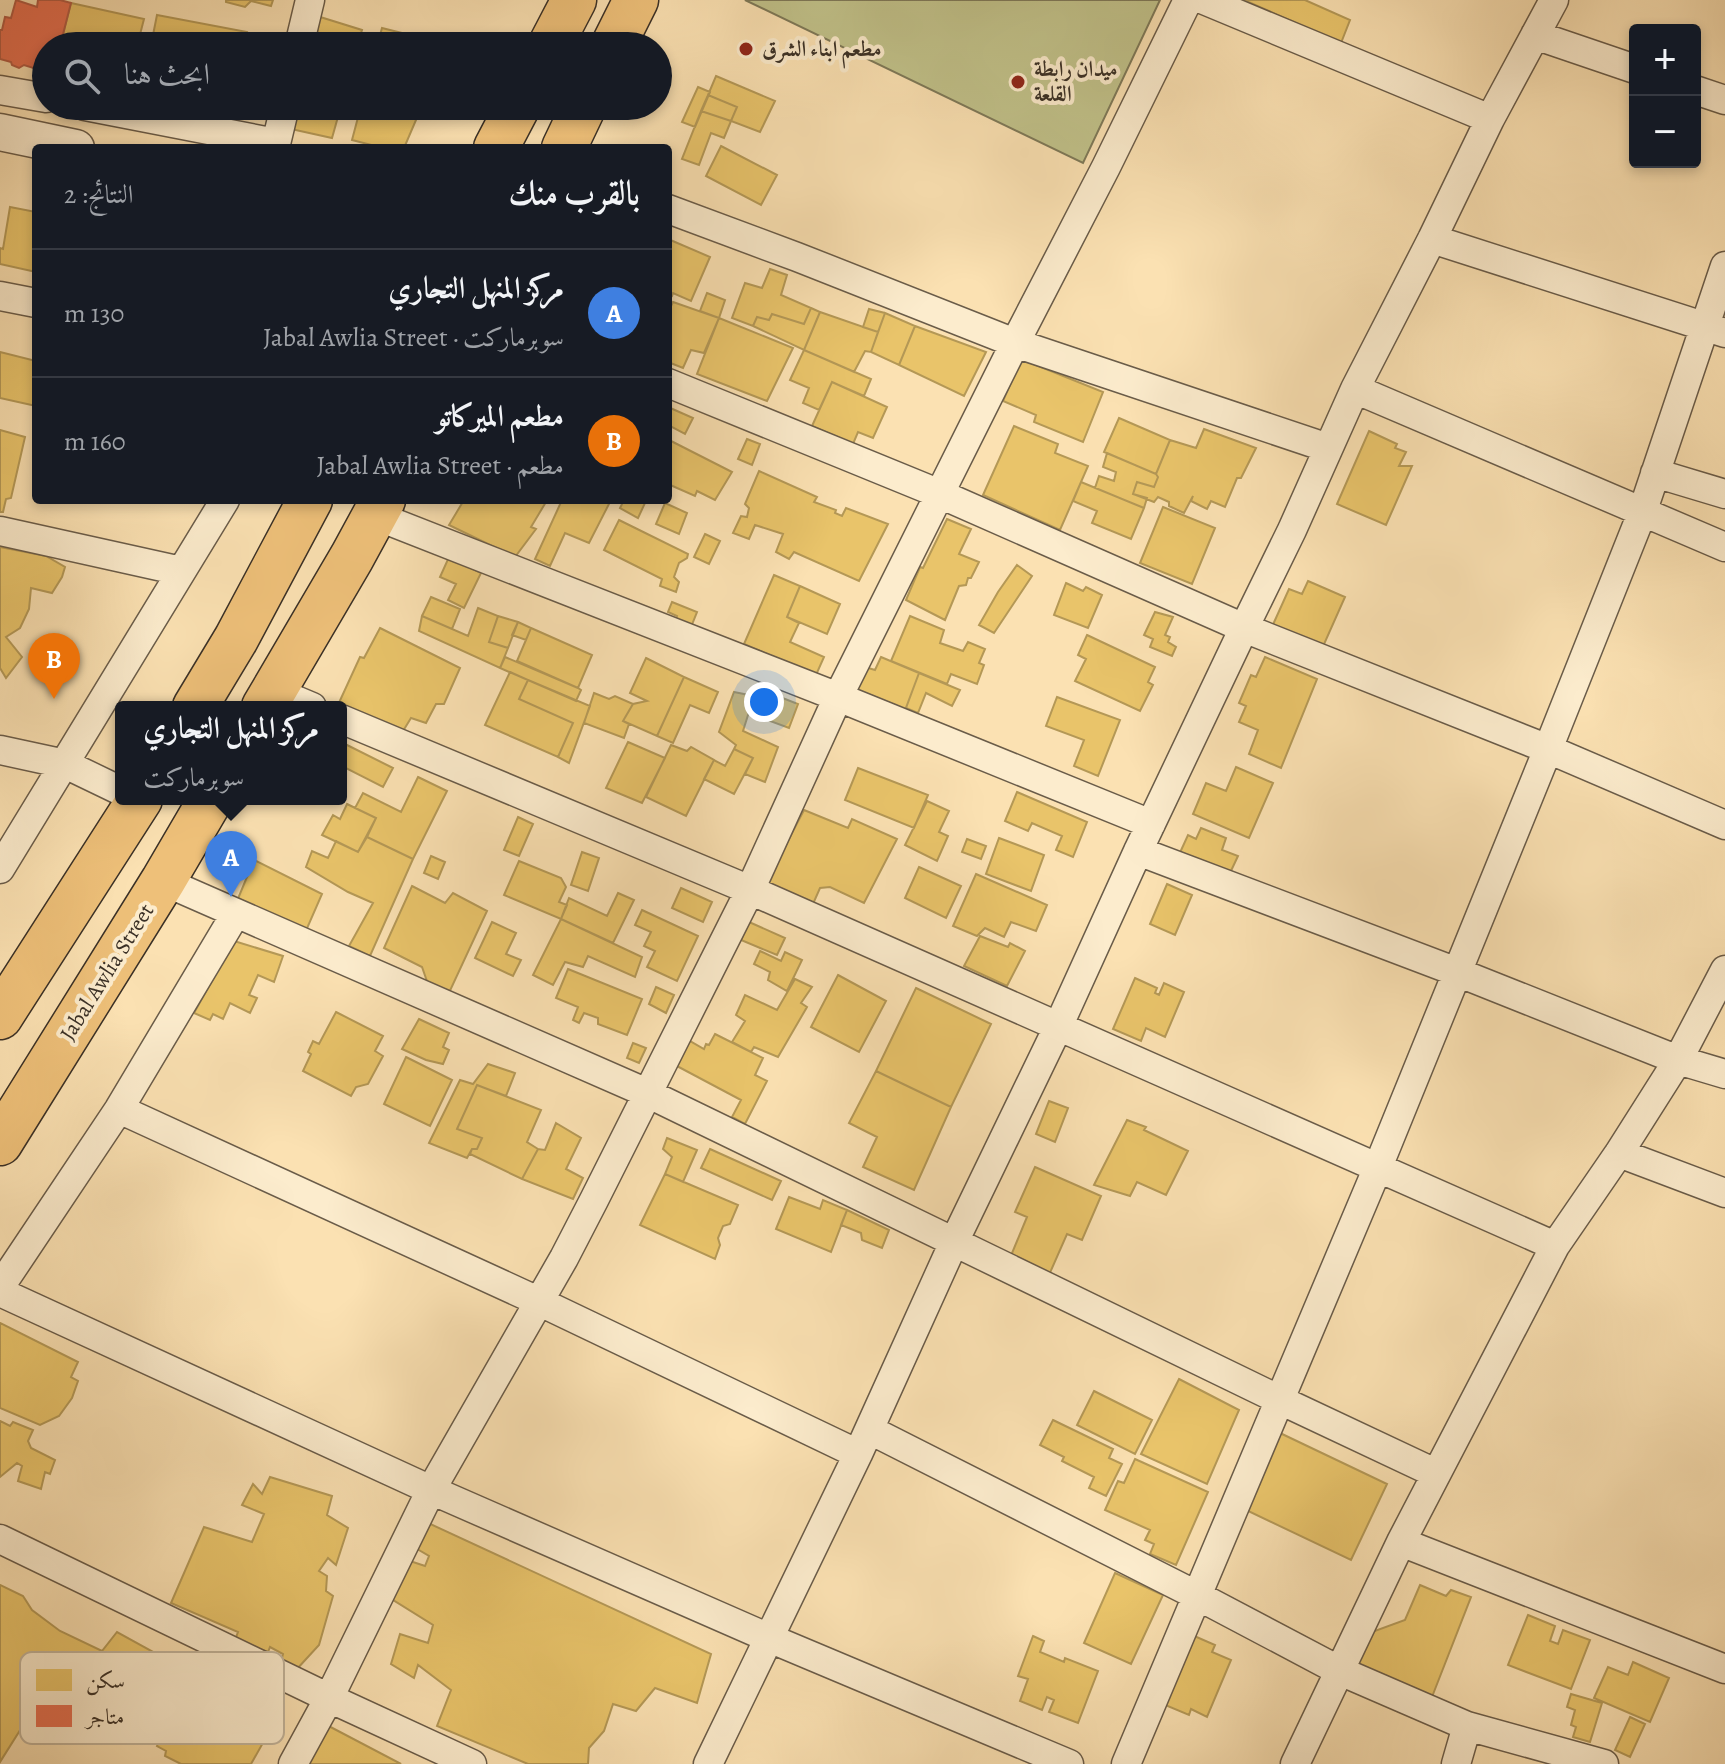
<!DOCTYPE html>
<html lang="ar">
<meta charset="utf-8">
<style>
:root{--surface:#171b24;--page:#20242c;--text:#f1f3f6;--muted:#9ea1a6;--line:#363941;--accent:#c59692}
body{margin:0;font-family:Alegreya,Amiri,serif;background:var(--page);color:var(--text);direction:rtl}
.controls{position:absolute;right:24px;top:24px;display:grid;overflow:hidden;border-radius:8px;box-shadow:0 4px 12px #0003}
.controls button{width:72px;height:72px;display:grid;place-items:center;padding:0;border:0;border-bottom:2px solid var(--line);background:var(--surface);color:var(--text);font:40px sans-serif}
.you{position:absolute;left:764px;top:702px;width:28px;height:28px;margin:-20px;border:6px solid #fff;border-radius:50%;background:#1a73e8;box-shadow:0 0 0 12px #1a73e833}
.badge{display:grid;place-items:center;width:52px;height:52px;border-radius:50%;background:var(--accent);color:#fff;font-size:26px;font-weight:700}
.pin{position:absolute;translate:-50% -66px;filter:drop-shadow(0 2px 4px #0008)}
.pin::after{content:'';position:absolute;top:42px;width:28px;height:24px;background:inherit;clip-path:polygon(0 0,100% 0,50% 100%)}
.popup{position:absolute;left:115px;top:701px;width:232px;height:104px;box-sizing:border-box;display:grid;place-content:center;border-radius:8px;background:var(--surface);filter:drop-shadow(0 2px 6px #0005);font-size:26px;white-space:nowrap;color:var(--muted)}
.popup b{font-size:30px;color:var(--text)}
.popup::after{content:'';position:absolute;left:50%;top:100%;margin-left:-16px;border:16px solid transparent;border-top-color:var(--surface)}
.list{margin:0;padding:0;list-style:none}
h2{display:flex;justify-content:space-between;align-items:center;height:104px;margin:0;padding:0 32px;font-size:34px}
h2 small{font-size:26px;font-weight:400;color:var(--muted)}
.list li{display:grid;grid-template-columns:52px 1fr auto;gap:24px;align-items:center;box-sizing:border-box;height:128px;padding:0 32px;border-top:2px solid var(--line)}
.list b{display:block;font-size:30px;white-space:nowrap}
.list p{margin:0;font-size:26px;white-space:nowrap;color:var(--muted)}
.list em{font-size:26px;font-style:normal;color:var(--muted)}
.icon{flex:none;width:44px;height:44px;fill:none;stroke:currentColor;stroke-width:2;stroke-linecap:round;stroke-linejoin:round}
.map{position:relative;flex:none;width:1725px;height:1764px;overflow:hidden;direction:ltr}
.search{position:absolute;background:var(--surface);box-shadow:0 4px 12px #0003;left:32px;top:32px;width:640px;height:88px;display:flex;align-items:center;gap:20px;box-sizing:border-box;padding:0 28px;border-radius:44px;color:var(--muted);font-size:30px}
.panel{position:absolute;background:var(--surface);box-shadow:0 4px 12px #0003;left:32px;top:144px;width:640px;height:360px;border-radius:8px;direction:rtl}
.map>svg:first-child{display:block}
</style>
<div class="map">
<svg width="1725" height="1764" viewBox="0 0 1725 1764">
<rect width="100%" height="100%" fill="#fbe1b2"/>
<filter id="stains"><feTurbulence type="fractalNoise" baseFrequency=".0025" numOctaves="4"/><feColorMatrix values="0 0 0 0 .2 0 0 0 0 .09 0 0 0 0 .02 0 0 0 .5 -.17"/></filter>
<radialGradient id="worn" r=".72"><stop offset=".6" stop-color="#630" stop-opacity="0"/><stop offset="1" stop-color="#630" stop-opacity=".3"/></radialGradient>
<path fill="#c1c28a" stroke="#7e7958" stroke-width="2" d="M745 0H1160L1083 163Z"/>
<path fill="#e9c46a" stroke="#b49856" stroke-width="2" d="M226 0H273L271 6 251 1 245 7 226 2Z
M1244 0H1305L1350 20 1341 43Z
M71 3 144 19 137 46H60Z
M157 15 247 32 244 46H156L157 40H152Z
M317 16 362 30 357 46H312Z
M382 28 414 36 447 44V46H377Z
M716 76 775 101 760 132 731 121 737 107 708 95Z
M698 87 710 92 695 127 682 122Z
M708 95 737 107 731 121 701 111Z
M295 106H341L332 138 291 129Z
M361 106H422L404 148H383L352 140Z
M701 111 731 121 724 138 711 133 699 165 682 159Z
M721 146 777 175 761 205 706 176Z
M10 207 36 212V272L0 264V248L3 249Z
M668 239 710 257 691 301 673 293 672 296 668 295Z
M770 269 787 275 781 295 811 308 804 324 772 314 769 320 757 317 753 326 732 318 745 283 762 288Z
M707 293 725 300 719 318 700 311Z
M673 302 719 318 704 353 691 350 683 368 668 362V312Z
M811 308 820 312 804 350 753 326 757 317 769 320 772 314 804 324Z
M869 309 885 313 878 332 863 327Z
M820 312 878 332 871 352 865 351 854 372 804 350Z
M885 313 915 326 899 365 871 352Z
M719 318 793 348 767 401 697 374Z
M915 326 986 352 964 396 899 365Z
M804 350 871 379 864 396 832 382 819 410 803 403 809 388 790 380Z
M0 352 36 361V406L0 398Z
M1021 359 1103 392 1083 442 1034 422 1036 415 1003 401Z
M832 382 887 407 873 438 858 432 853 444 812 426Z
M668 407 693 418 685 434 668 425Z
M1119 418 1170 440 1156 474 1104 452Z
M1014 426 1058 444 1055 453 1088 466 1060 530 983 495Z
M1204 429 1256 448 1241 478H1237L1225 507 1211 501 1207 509 1191 501 1193 496 1184 513 1169 506V502L1158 497 1154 502 1133 494 1137 482 1154 487 1158 477 1156 474 1170 440 1196 448Z
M0 430 25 437 11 498 6 499 3 512H0Z
M1369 431 1397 444 1395 448 1406 452 1399 466H1412L1386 525 1337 504Z
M747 439 760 444 752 465 738 459Z
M671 441 732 472 715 500 697 491 695 496 668 484V447Z
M1107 453 1156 474 1158 477 1154 487 1137 482 1133 494 1147 498 1144 508 1095 488 1099 476 1114 481 1116 472 1103 467Z
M759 471 817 497 814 502 836 510 835 513 842 516 846 508 888 524 859 581 794 552 789 559 776 552 783 534 755 525 749 539 733 533 741 516 747 517 749 508 745 504Z
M1081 482 1144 508 1131 539 1092 523 1097 511 1073 501Z
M464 500H541L546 502 531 527 536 529 515 557 449 525Z
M562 500H611L589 543 565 533 550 566 535 559Z
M624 500H640L645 503 638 518 620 508Z
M665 503 687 513 679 534 656 524Z
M1163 507 1215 528 1192 584 1140 563Z
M947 519 971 529 959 554 979 562 971 578H968L966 585 959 586 945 620 906 600 920 567 923 568Z
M619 520 688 554 687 558 679 563 674 577 679 582 676 592 660 586 662 579 604 550Z
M705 534 720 541 709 564 694 557Z
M0 547 46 556 65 567 62 577 52 593 31 588 29 609 20 628 6 637 22 657 6 678 0 668Z
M449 557 481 573 464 608 448 600 456 584 440 577Z
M1017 565 1032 576 994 633 979 625 998 592Z
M774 575 800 586 787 617 799 623 790 642 824 657 816 675 744 644Z
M1308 581 1345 597 1321 651 1271 629 1289 589 1302 594Z
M1066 583 1083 591 1086 587 1102 595 1088 628 1054 615Z
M800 586 840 604 827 634 787 617Z
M431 597 460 609 452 629 422 616Z
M672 602 697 612 691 627 675 621 677 616 668 612Z
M478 608 498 616 489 642 508 648 500 668 419 631 422 616 468 636Z
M1155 612 1173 617 1165 635 1170 637 1168 642 1176 647 1172 656 1150 647 1153 639 1144 635Z
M498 616 518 622 508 648 489 642Z
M910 616 944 630 940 643 963 651 968 642 985 649 979 663 984 665 977 684 951 674 947 684 891 661Z
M518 622 531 628 526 640 512 635Z
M380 628 460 668 444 704H436L426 723 411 718 400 736 337 707 360 657 364 658Z
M531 628 592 655 578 688 517 661Z
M1087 635 1155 667 1148 682 1153 685 1140 711 1075 681 1086 659 1078 655Z
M505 657 578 688 581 690 576 701 500 668Z
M881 657 919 673 904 713 856 692 865 667 875 670Z
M1265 657 1317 679 1281 768 1249 754 1258 730 1239 722 1246 706 1239 703 1251 675 1256 677Z
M646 658 684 677 657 736 623 721 633 704 647 701 630 693Z
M510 672 528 680 519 699 573 723 558 757 485 725Z
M919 673 960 690 952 706 926 693 918 713 906 708Z
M684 677 718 692 709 713 690 705 673 743 657 736Z
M528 680 590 706 569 763 558 757 573 723 519 699Z
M734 692 754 696 743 731 778 747 765 782 745 774 753 758 734 749 736 745 719 732Z
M594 693 609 699 615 696 633 704 623 721 629 724 624 738 584 723Z
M780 697 798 704 789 728 770 721Z
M1057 697 1120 720 1098 776 1074 766 1084 740 1046 726Z
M341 742 393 768 383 787 346 768 341 777Z
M628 742 665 758 642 803 606 788Z
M671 745 687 751 691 747 714 760 686 816 646 797Z
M734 749 753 758 734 794 704 779 714 760 725 766Z
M1236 767 1273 783 1249 838 1193 814 1206 783 1226 791Z
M858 768 928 795 914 828 845 800Z
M418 777 447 791 413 859 367 837 376 818 355 808 363 793 401 812Z
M1017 792 1087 822 1073 857 1056 850 1062 836 1032 823 1028 831 1005 821Z
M927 801 949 811 939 832 948 836 937 861 905 845Z
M347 804 376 818 358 852 322 835 333 815 340 819Z
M804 810 848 828 852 819 897 839 864 903 830 887 820 888 813 904 766 883Z
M518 817 533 824 519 856 504 850Z
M1201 828 1226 838 1222 850 1238 856 1230 873 1178 857 1188 835 1196 839Z
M367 837 413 859 370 956 349 946 373 903 348 892 306 867 312 851 328 858 336 841 358 852Z
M999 838 1044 855 1031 891 986 874Z
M967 839 986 846 981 859 962 852Z
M582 852 599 858 588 891 571 885Z
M431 856 445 862 438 879 424 873Z
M254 860 322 894 305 933 237 901Z
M519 861 561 878 566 887 559 902 567 905 561 919 504 895Z
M919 867 961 886 946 918 905 898Z
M976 874 1047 905 1036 931 1011 922 1004 937 985 928 977 936 953 926Z
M1167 884 1192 895 1175 935 1150 924Z
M412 886 445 903 453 893 487 911 448 995 429 987 422 967 384 948Z
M681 888 712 902 703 922 672 908Z
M618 893 634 900 613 943 561 919 569 898 607 916Z
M642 910 698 936 677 981 647 967 655 951 644 946 651 932 635 925Z
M561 919 642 957 635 977 588 956 583 967 565 962 553 985 533 975Z
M492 922 516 933 506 954 521 960 513 976 475 958Z
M749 922 785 938 777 955 741 940Z
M980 936 1008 947 1010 943 1025 951 1007 986 964 966Z
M234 941 283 956 274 982 258 975 249 995 257 998 250 1013 230 1003 223 1019 213 1014 210 1020 194 1013Z
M760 951 781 961 785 952 802 960 787 991 768 980 770 972 754 964Z
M568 969 642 999 627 1035 598 1024V1018L584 1013 579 1023 573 1020 578 1007 556 998Z
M838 975 886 1001 859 1052 811 1027Z
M1135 978 1157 988 1155 993 1159 995 1164 983 1184 992 1165 1037 1146 1028 1141 1041 1113 1029Z
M795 979 812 987 801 1003 807 1007 778 1057 754 1047 751 1052 732 1042 745 1021 736 1015 745 995 777 1010Z
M656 987 674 995 666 1013 649 1004Z
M916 988 991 1024 951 1107 876 1071Z
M336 1012 383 1036 375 1051 383 1056 368 1084 356 1087 351 1096 303 1071 311 1054 308 1052 313 1041 319 1044Z
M419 1019 449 1033 443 1047 449 1050 443 1064 426 1060 402 1049Z
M715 1034 763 1058 755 1075 767 1081 745 1124 732 1117 741 1100 675 1065 688 1040 704 1049 706 1044 709 1045Z
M633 1043 646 1048 639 1063 627 1058Z
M406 1057 452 1080 430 1126 384 1104Z
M488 1064 515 1073 506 1096 477 1085 457 1129 482 1138 477 1149H472L467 1158 429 1143 460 1080 473 1084Z
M876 1071 951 1107 914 1190 863 1167 877 1137 849 1123Z
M477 1085 541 1110 527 1142 538 1149 522 1179 470 1154 472 1149H477L482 1138 457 1129Z
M1049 1101 1068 1108 1055 1142 1036 1134Z
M1127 1120 1146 1127 1144 1130 1188 1151 1166 1195 1137 1182 1130 1196 1094 1185Z
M556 1123 581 1138 566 1169 583 1178 573 1199 522 1179 538 1149 545 1150Z
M667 1138 697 1150 683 1182 665 1174 672 1157 663 1149Z
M710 1149 781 1181 772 1200 701 1168Z
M1035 1167 1101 1196 1082 1240 1067 1234 1049 1275 1010 1258 1027 1217 1015 1212Z
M665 1174 738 1205 730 1224 723 1226 718 1238 720 1245 715 1259 640 1225Z
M789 1197 820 1209 823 1200 847 1210 831 1252 776 1229Z
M847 1210 889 1230 882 1248 862 1240 861 1233 841 1225Z
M0 1323 78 1362 71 1377 78 1381 72 1398 59 1416 40 1425 0 1408Z
M1179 1379 1239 1410 1207 1484 1141 1454Z
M1094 1391 1152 1420 1135 1454 1077 1425Z
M1053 1420 1113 1449 1109 1458 1122 1464 1106 1496 1089 1488 1094 1477 1062 1461 1064 1457 1040 1445Z
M0 1421 10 1426 13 1422 33 1430 28 1441 31 1448 55 1460 50 1474 45 1472 41 1489 18 1481 22 1466 17 1463 0 1477Z
M1280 1433 1387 1484 1351 1560 1244 1509Z
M1135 1459 1208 1492 1176 1565 1150 1554 1154 1544 1145 1540 1150 1530 1105 1510 1118 1481 1124 1483Z
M270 1477 332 1496 327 1515 348 1528 336 1565 328 1558 319 1571 327 1576 326 1591 333 1596 319 1645 296 1670 280 1665 283 1654 270 1647 268 1652 235 1640 238 1632 171 1603 204 1527 252 1542 264 1514 242 1505 253 1484 262 1494Z
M426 1522 711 1654 697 1703 655 1688 636 1711 613 1704 604 1731 589 1748 588 1764H528L437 1726 451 1690 418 1665 414 1678 391 1664 400 1634 428 1643 433 1625 390 1598 407 1560 425 1566 429 1556 412 1546Z
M1115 1573 1163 1595 1131 1664 1084 1643Z
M0 1585 23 1596 32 1610 60 1631 102 1651 117 1632 157 1654 120 1705 149 1716 137 1741 113 1742 72 1723 63 1730 29 1716 0 1762Z
M1420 1585 1446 1596 1451 1590 1471 1597 1430 1702 1341 1659 1356 1623 1375 1631 1405 1620Z
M1528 1615 1555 1626 1550 1641 1558 1644 1563 1630 1590 1640 1571 1689 1508 1665Z
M1176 1628 1215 1645 1212 1652 1231 1660 1207 1717 1191 1709 1189 1715 1146 1697Z
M1033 1636 1044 1641 1040 1652 1064 1662 1065 1658 1098 1671 1078 1723 1049 1712 1054 1700 1047 1697 1042 1710 1020 1701 1028 1679 1018 1676Z
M1633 1662 1669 1678 1650 1722 1594 1698 1608 1667 1628 1675Z
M191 1668 282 1709 251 1764H181L165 1756 166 1751 157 1746 181 1697 180 1693Z
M1571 1694 1602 1703 1590 1742 1573 1737 1576 1727 1571 1725 1575 1710 1567 1707Z
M1630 1717 1645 1724 1630 1757 1615 1750Z
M321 1722 401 1764H297Z"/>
<path fill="#e76f51" stroke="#b35c44" stroke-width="2" d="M16 0 37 7 38 0H60L71 3 60 46H46V72L24 65 19 68 12 65 11 62 0 59V30H2L5 17 11 18Z"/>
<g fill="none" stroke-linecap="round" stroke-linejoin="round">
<defs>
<path id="minor" d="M1204 0 1490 119
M1535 35 1635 69
M299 46 310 0
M0 90 46 98
M1695 90 1725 100
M85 106 276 143
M275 148 285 106
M668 209 797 257 1015 343 1328 448
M1432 239 1725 333
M0 296 36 303
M668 383 940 494 1244 628 1548 749 1725 825
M1355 389 1725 547
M1655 473 1725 494
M374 515 838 697 1151 824
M0 531 181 571
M274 691 312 707
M341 719 750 890 1555 1246
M0 750 65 764 121 791
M1138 851 1457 972 1678 1060 1725 1074
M0 869 225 500
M163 881 647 1093 1280 1400 1435 1473
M119 1109 538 1301 858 1454
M1619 1153 1725 1193
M0 1287 119 1109 236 913
M0 1292 431 1490 769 1638 1069 1764
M870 1430 1198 1596 1340 1671 1467 1726 1604 1764
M0 1539 329 1698 472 1764
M1401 1542 1725 1669
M293 1764 329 1698 431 1490 564 1258 594 1200 750 890 838 697 1015 343 1106 167 1188 0
M708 1764 858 1454 954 1242 1058 1027 1138 851 1244 628 1292 530 1355 389 1432 239 1490 119 1554 0
M1126 1764 1378 1167 1548 749 1642 513 1725 266
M1295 1764 1401 1542 1555 1246 1619 1153 1678 1060 1725 970
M1456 1764 1467 1726"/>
<path id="tertiary" d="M0 132 76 148"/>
<path id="primary" d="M550 46 574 0
M613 46 636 0
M496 148 518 106
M564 148 584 106
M195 707 236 639 310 500
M264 707 352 557 383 500
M0 1017 140 799
M0 1143 163 881 211 799"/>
</defs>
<use href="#minor" stroke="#6a5c49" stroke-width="31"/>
<use href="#tertiary" stroke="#6a5c49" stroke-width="39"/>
<use href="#primary" stroke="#3a3026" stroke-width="47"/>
<use href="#minor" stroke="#fceccd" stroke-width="28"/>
<use href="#tertiary" stroke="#fceccd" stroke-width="36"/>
<use href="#primary" stroke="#eec079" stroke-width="44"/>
</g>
<g fill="#8f2418" stroke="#fceccd" stroke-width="3">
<circle cx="746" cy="49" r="8"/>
<circle cx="1018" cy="82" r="8"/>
</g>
<g text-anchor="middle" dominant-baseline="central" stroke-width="8" stroke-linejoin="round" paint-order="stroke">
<g font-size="22" font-weight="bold" fill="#3a3026" stroke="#fceccd" text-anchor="start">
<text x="762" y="49">مطعم ابناء الشرق</text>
<text x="1034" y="69">ميدان رابطة<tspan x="1034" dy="25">القلعة</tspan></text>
</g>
<g font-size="22" fill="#3a3026" stroke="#fceccd">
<text transform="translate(107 972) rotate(-58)">Jabal Awlia Street</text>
</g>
</g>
<rect x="20" y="1652" width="264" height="92" rx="12" fill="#fceccd" stroke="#c2b49b" stroke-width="2"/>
<rect x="36" y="1669" width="36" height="22" fill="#e9c46a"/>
<rect x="36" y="1705" width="36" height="22" fill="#e76f51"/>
<g font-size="22" fill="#3a3026">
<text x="86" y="1688">سكن</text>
<text x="86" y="1724">متاجر</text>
</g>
<rect width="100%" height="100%" filter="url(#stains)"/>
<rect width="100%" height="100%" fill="url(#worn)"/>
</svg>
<div class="controls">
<button>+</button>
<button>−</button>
</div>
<div class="you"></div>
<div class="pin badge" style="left:231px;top:897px;background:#3f7fe0">A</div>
<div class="popup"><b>مركز المنهل التجاري</b>سوبرماركت</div>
<div class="pin badge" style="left:54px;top:699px;background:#e8710a">B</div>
<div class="search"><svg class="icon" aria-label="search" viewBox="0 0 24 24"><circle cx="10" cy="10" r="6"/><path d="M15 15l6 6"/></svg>ابحث هنا</div>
<section class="panel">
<h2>بالقرب منك<small>النتائج: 2</small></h2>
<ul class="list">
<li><span class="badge" style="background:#3f7fe0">A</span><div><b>مركز المنهل التجاري</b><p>سوبرماركت · Jabal Awlia Street</p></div><em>130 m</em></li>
<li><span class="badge" style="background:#e8710a">B</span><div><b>مطعم الميركاتو</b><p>مطعم · Jabal Awlia Street</p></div><em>160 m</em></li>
</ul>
</section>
</div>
